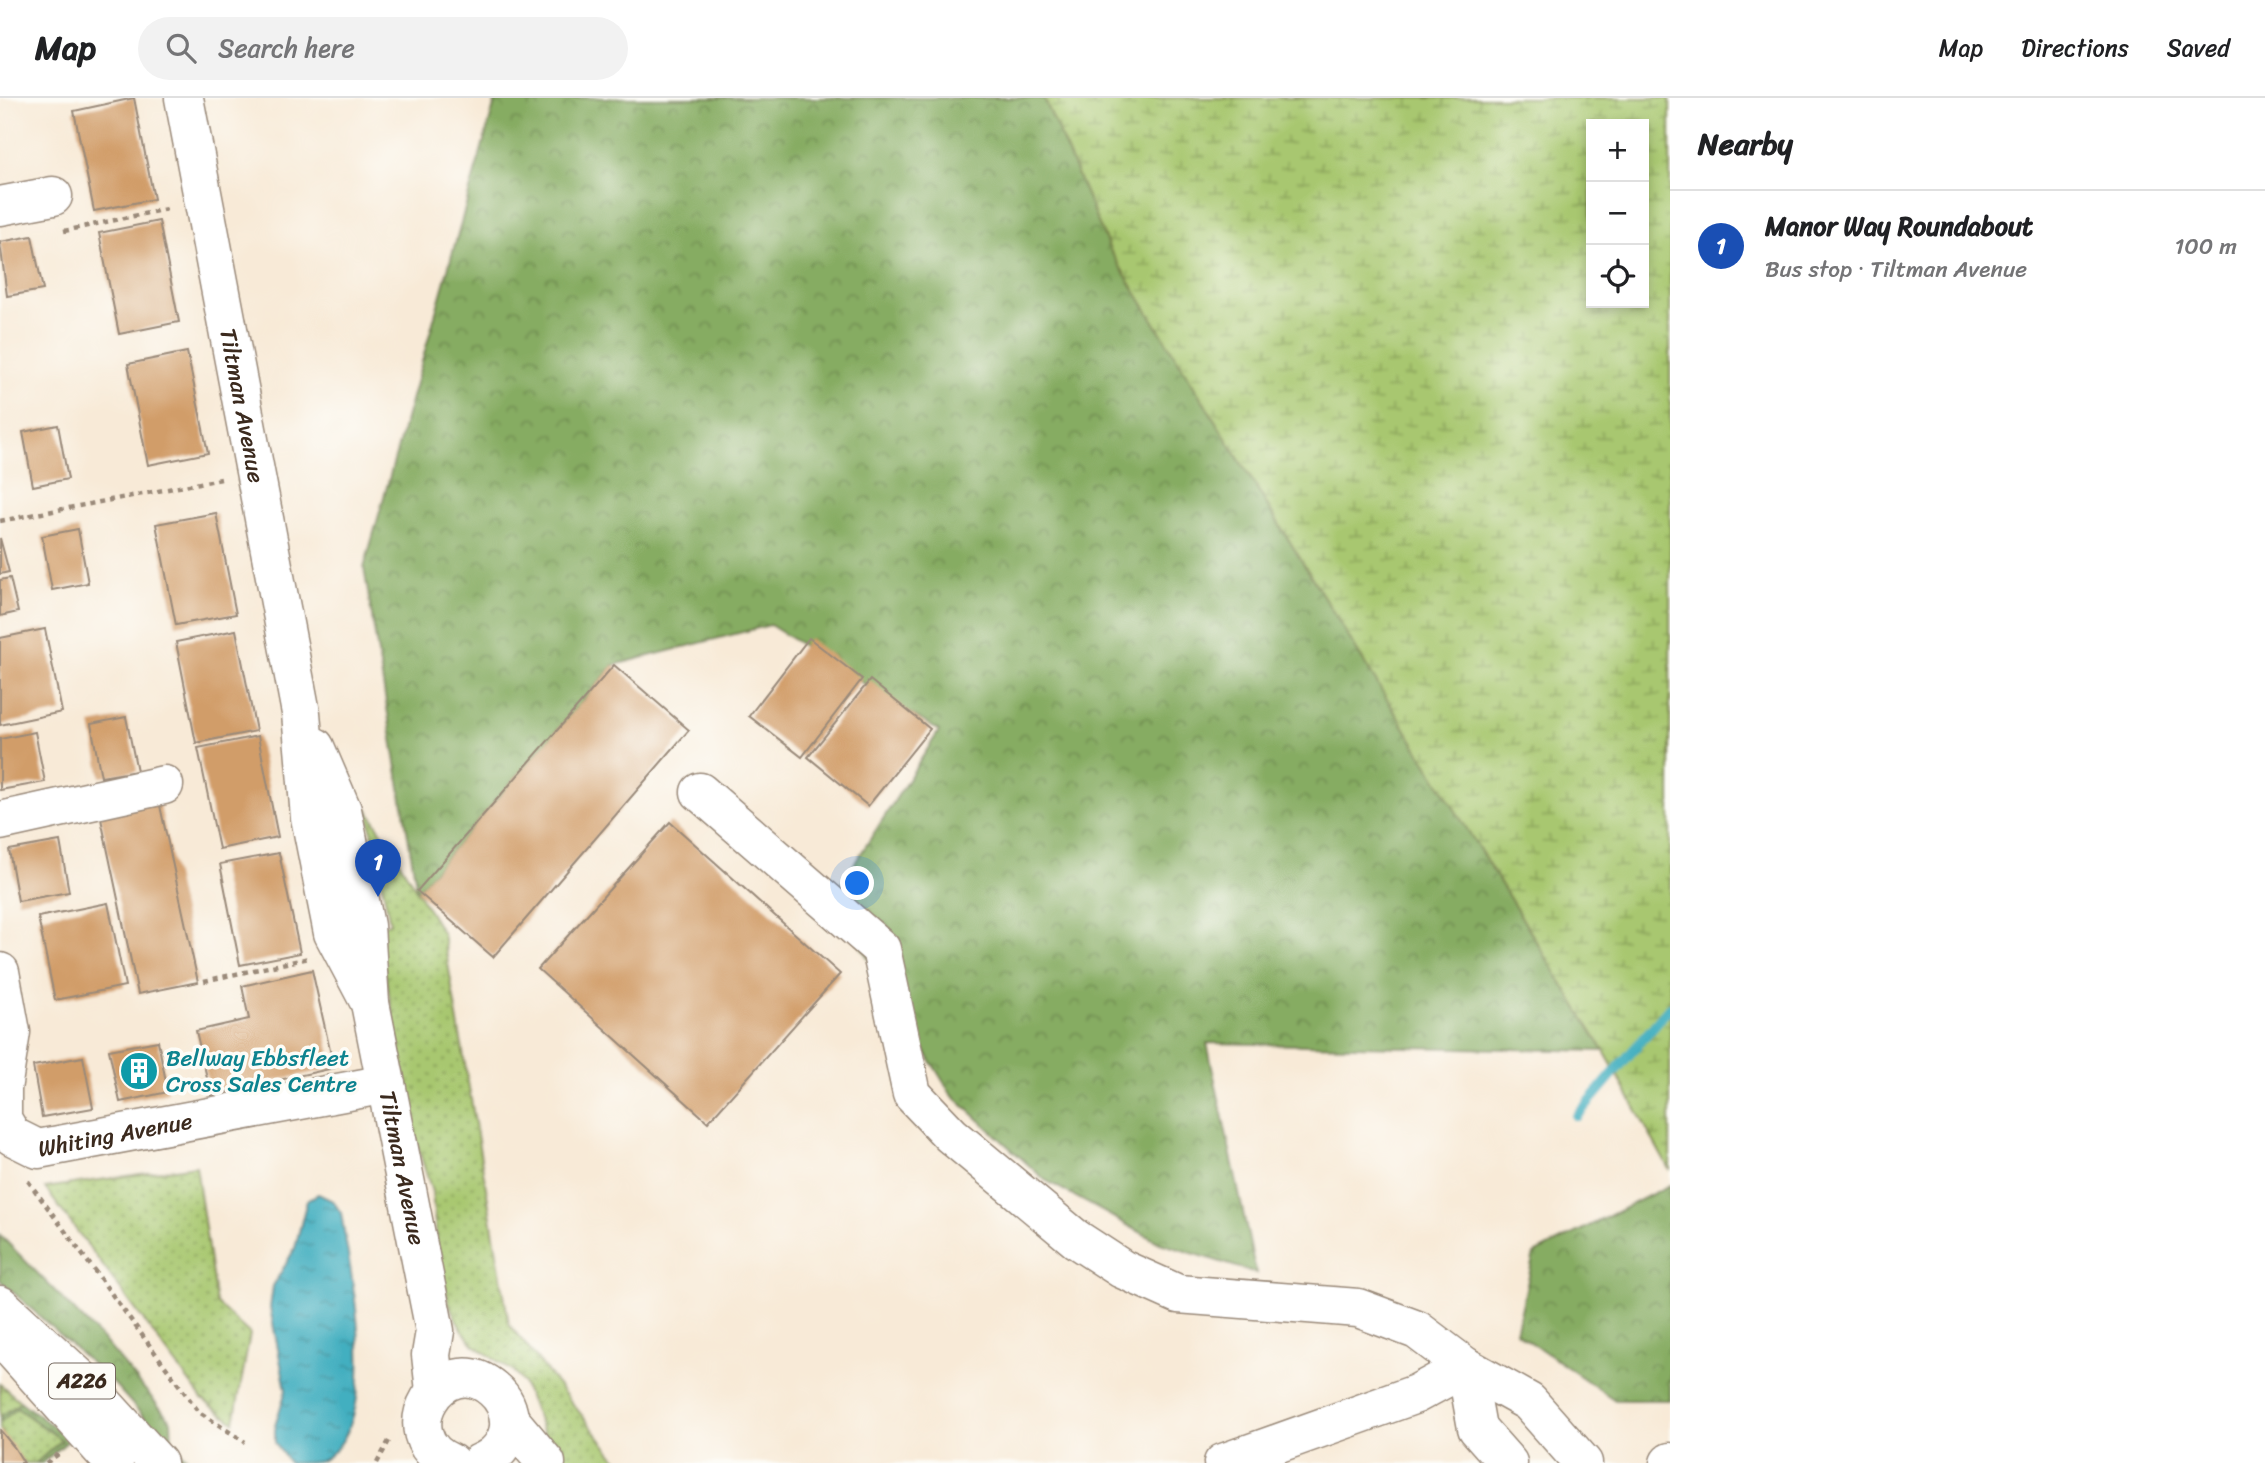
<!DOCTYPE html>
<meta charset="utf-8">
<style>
:root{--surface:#fff;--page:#f2f2f2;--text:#202124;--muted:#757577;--line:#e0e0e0;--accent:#1f6fb2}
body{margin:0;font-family:Sriracha,sans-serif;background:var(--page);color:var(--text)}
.controls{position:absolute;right:21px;top:21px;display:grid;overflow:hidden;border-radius:0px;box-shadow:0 4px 10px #0003}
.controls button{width:63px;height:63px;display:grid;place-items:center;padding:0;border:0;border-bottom:2px solid var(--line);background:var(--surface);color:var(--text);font:35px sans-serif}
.you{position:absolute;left:858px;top:786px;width:24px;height:24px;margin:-18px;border:5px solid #fff;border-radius:50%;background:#1a73e8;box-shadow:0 0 0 10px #1a73e833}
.badge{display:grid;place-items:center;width:46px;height:46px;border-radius:50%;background:var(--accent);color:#fff;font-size:23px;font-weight:700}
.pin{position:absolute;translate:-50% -58px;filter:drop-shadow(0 2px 4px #0008)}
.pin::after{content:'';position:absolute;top:37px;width:24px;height:21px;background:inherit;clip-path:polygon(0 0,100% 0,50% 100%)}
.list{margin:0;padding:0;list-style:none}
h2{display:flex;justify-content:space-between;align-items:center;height:91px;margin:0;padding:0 28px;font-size:30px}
h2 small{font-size:23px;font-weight:400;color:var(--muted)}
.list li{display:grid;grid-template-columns:46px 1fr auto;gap:21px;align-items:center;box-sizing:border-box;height:112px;padding:0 28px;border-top:2px solid var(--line)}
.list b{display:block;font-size:26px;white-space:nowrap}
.list p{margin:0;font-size:23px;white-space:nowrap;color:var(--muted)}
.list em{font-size:23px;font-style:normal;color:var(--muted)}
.icon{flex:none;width:38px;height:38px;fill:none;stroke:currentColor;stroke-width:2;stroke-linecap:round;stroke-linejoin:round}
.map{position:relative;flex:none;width:1670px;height:1365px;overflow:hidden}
header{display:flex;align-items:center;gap:42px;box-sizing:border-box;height:98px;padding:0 35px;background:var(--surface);border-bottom:2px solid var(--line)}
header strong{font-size:33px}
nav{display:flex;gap:38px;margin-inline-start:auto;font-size:24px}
.search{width:490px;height:63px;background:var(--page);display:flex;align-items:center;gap:18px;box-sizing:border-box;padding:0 24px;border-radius:38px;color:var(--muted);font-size:26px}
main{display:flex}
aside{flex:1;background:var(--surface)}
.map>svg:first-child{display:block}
</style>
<header>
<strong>Map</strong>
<div class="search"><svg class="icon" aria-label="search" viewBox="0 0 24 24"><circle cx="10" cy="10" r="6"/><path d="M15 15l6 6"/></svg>Search here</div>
<nav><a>Map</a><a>Directions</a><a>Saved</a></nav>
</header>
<main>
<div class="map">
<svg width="1670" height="1365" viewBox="0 0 1670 1365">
<defs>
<pattern id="grass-dots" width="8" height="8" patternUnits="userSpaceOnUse" patternTransform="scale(1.75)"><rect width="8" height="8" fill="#a8c76f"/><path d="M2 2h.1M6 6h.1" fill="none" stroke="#8aa25b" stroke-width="1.8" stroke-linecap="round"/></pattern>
<pattern id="forest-crowns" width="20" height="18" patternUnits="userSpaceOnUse" patternTransform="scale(1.75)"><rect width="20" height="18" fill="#86ac62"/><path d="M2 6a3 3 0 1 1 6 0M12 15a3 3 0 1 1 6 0" fill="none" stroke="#6f8c50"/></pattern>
<pattern id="wetland-marsh" width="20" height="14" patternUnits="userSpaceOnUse" patternTransform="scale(1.75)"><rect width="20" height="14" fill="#a8c76f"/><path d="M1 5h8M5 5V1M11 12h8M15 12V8" fill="none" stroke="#8aa25b"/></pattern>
<pattern id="water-ripples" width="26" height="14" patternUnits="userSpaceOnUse" patternTransform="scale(1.75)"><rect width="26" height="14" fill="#43afc0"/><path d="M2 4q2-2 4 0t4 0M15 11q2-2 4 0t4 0" fill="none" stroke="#398f9b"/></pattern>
</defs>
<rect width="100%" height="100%" fill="#fdfcf7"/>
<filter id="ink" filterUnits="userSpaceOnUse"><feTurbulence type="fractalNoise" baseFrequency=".0143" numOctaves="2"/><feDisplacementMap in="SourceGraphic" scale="14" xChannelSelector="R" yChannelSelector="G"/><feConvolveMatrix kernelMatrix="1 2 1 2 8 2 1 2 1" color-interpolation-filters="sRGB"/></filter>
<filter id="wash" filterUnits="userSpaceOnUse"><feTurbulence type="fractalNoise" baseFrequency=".00686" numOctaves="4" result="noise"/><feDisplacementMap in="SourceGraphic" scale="28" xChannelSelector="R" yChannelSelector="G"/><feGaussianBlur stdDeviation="1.57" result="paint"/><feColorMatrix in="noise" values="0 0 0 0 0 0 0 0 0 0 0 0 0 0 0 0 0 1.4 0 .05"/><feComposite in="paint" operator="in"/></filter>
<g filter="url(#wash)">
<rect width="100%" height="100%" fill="#f8ead7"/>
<path fill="url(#grass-dots)" stroke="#727846" stroke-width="2" d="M367 710 443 836 509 1226 620 1365H565L544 1335 523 1285 515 1275 474 1247 461 1231 449 1206 437 1146 432 1094 418 1049 376 828 390 825Z
M196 1068 216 1205 250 1236 234 1324 202 1301 45 1090Z
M0 1286 21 1304 0 1319Z
M17 1310 62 1342 36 1365H24L0 1332V1324Z"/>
<path fill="url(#forest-crowns)" stroke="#606b40" stroke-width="2" d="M496 0H1044L1110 152 1604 953 1207 945 1256 1175 1160 1145 1045 1082 951 996 832 801 939 633 770 527 614 567 417 793 364 470Z
M1670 1087V1302H1615L1516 1234 1534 1156Z
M0 1137 106 1245 171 1323 172 1344 191 1365H185L116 1288 0 1182Z
M21 1304 68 1340V1343L42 1365H36L62 1342 17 1310 0 1324V1319Z"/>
<path fill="url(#wetland-marsh)" stroke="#727846" stroke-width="2" fill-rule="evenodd" d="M1044 0H1670V1073L1604 953 1110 152ZM1591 26H1644V205H1591Z"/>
<path fill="url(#water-ripples)" stroke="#3f6c6f" stroke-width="2" d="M318 1096 333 1103 341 1115C350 1175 387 1327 321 1363 313 1365 298 1365 289 1365L275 1345V1328L286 1292 270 1210 273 1188 295 1150 307 1102Z"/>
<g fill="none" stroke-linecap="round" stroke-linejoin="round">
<path stroke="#43afc0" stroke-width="10" d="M1577 1018 1670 909"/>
</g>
<g id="blocks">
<path fill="#d19d69" d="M134 0 154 101 94 113 74 13Z
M159 123 179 224 119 236 99 135Z
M32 138 43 192 7 198 0 144Z
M187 254 208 355 148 367 128 266Z
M58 327 68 381 33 388 23 334Z
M216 415 236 516 176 527 156 426Z
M78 431 88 485 52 492 42 438Z
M0 440 9 474 0 476Z
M10 480 18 514 0 518V482Z
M45 531 62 614 0 627V540Z
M236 532 256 633 196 645 176 544Z
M809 540 862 581 802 659 749 618Z
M614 567 689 632 493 859 417 793Z
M870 582 930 631 868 708 808 659Z
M126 619 137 673 101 679 91 626Z
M35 634 45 684 0 692V641Z
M258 638 278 739 219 751 198 650Z
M159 703 198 884 138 896 100 716Z
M670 724 840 876 708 1024 538 871Z
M60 743 69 794 18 803 9 752Z
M279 755 300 855 240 867 220 766Z
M108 805 125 888 55 902 38 819Z
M312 872 334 970 211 997 196 933 249 921 242 888Z
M158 943 168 994 120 1004 109 952Z
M83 959 93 1010 42 1019 33 968Z
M0 1332 14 1349 24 1365H0Z"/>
</g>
</g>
<g filter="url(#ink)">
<use href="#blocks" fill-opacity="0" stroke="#9a8a7a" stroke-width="2"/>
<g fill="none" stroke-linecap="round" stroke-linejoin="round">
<defs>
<g id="minor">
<path id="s1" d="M184 0 301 615 310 719 333 835 370 905"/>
<path d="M0 108 53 98"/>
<path id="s2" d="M315 649 342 712 365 828 370 905 435 1233 431 1257 435 1293"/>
<path d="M700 694 881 851 912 996 951 1037 1076 1141 1122 1171 1178 1196 1358 1210 1417 1232 1466 1269 1529 1304 1583 1365"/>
<path d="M0 723 164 687"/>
<path id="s3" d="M0 874 11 934 2 991V1021L12 1038 38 1051 386 986"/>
<path d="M1466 1269 1477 1330 1508 1365"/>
<path d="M509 1321 546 1365"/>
<path d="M451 1365C387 1338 443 1248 493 1291 505 1301 510 1314 509 1329 507 1346 495 1359 480 1365"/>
<path d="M1223 1365 1416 1296 1466 1269"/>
<path d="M1669 1365 1670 1364"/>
</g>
<path id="major" d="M0 1207 83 1283 158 1365
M0 1238 114 1365"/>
</defs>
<use href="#minor" stroke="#9a8a7a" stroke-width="41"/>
<use href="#major" stroke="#9a8a7a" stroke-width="41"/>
<path stroke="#9a8a7a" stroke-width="4.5" stroke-dasharray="5 5" stroke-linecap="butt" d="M64 133 171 110
M0 423 221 381
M204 883 309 860
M28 1083 199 1314 245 1344
M46 1365 60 1355
M377 1365 390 1341"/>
<use href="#minor" stroke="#fff" stroke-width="38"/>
<use href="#major" stroke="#fff" stroke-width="38"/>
</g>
</g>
<defs>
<symbol id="building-disc" viewBox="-11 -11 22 22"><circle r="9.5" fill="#0f9aa8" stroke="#fdfcf7"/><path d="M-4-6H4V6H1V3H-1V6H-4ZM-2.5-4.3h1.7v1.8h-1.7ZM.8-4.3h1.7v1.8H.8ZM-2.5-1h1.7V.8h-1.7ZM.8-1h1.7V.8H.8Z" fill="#fff"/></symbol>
</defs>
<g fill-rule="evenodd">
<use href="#building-disc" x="117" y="951" width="44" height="44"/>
</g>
<g text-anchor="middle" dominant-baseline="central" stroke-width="7" stroke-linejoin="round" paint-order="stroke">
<rect fill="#fdfcf7" stroke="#75695f" stroke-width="2" x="49" y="1265.5" width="66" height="35" rx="5"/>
<g font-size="21" font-weight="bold" fill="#3b2a1e">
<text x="82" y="1283">A226</text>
</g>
<g font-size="23" fill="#3b2a1e" stroke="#fdfcf7">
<text stroke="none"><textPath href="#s1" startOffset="313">Tiltman Avenue</textPath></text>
<text stroke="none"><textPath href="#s3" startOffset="276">Whiting Avenue</textPath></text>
<text stroke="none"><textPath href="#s2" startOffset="432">Tiltman Avenue</textPath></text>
</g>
<g font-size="23" fill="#0d838f" stroke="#fdfcf7" text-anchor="start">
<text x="166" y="960">Bellway Ebbsfleet<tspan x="166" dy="26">Cross Sales Centre</tspan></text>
</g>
</g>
</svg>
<div class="controls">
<button>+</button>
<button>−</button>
<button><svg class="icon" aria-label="locate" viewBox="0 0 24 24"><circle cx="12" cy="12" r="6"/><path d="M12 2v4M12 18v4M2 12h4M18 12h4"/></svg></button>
</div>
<div class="you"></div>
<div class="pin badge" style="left:378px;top:799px;background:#1a4fb4">1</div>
</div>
<aside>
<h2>Nearby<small></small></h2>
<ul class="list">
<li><span class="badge" style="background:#1a4fb4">1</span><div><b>Manor Way Roundabout</b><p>Bus stop · Tiltman Avenue</p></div><em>100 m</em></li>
</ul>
</aside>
</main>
